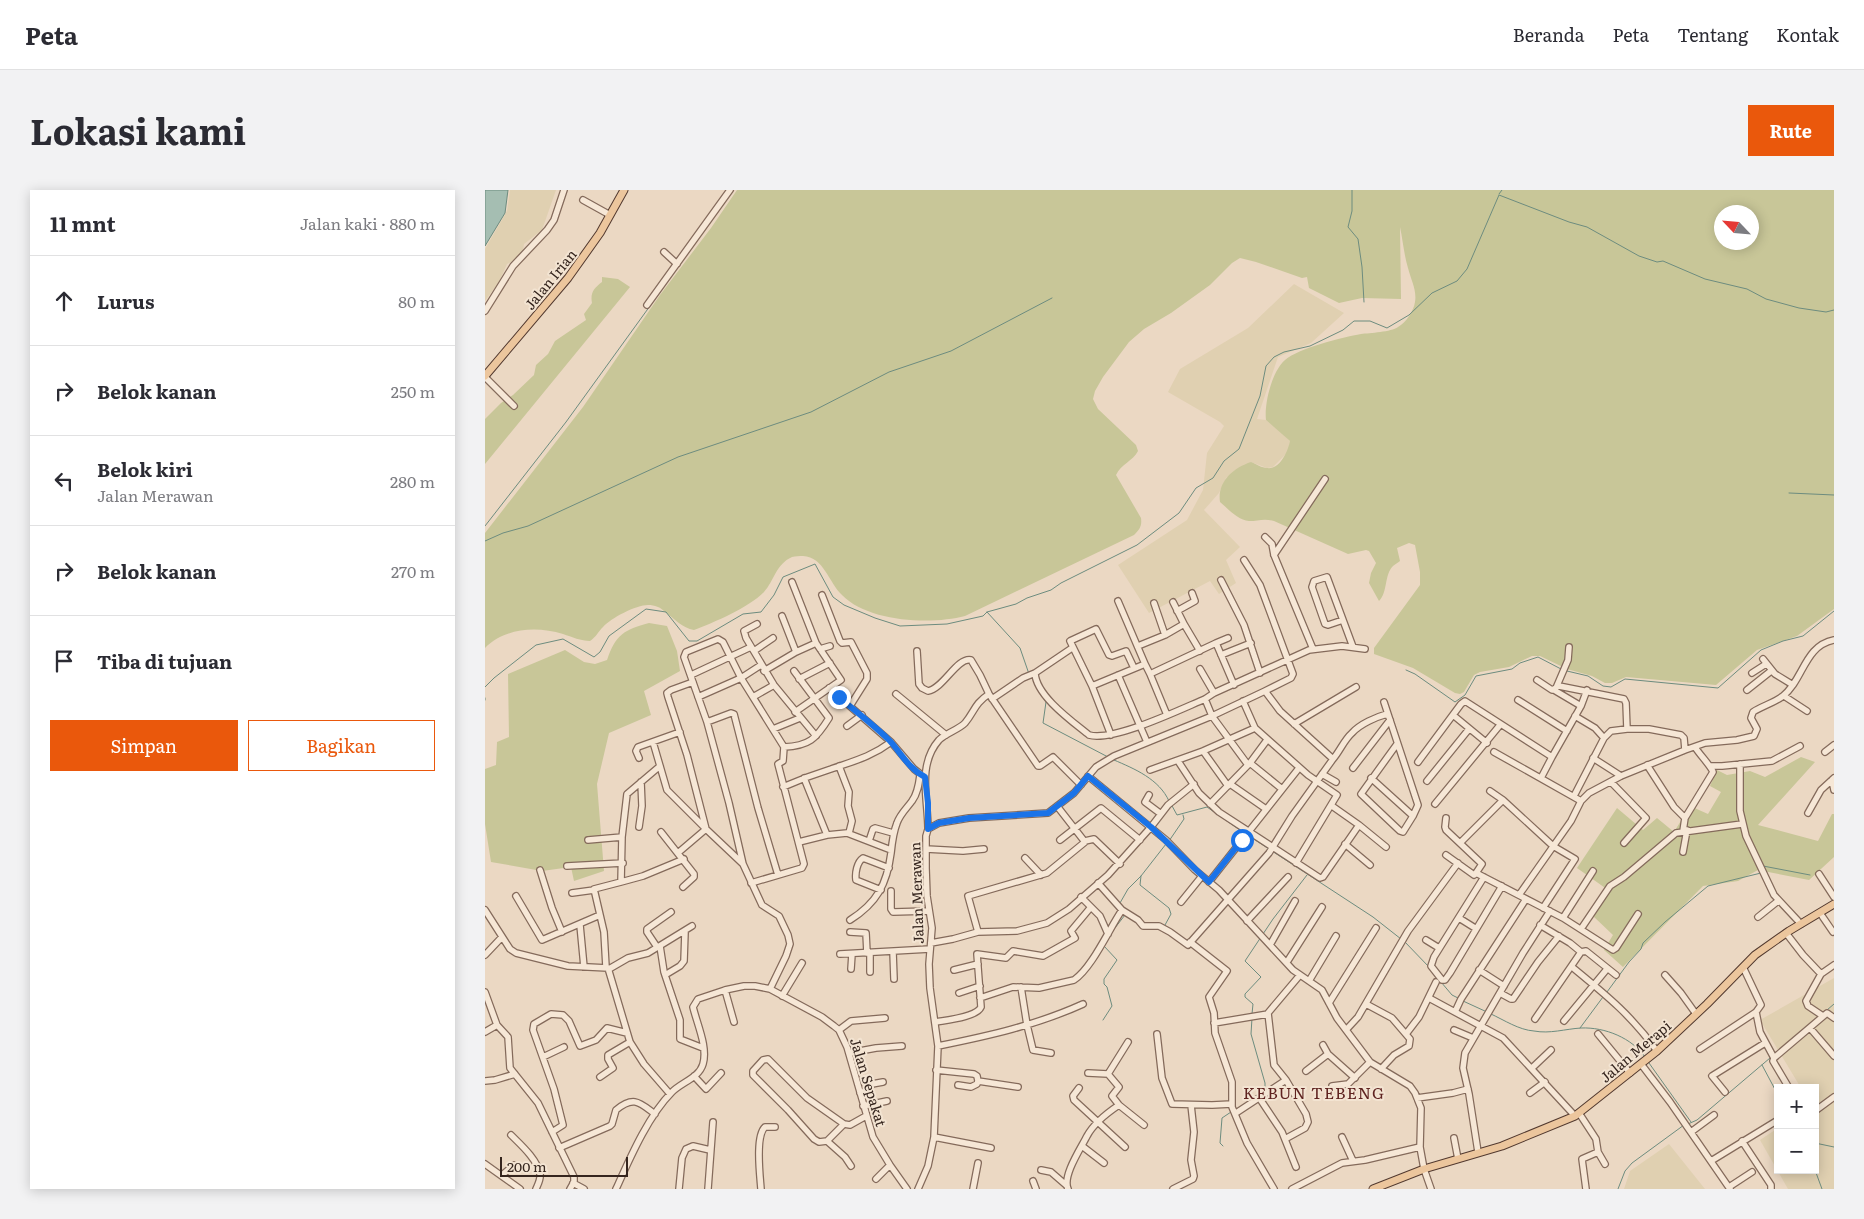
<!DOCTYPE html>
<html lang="id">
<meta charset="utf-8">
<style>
:root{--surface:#fff;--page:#f2f2f3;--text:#2b2b33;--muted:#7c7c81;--line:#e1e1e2;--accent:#ea580c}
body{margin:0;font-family:Literata,serif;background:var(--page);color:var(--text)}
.controls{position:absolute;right:15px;bottom:15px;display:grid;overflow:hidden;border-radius:0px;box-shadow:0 2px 12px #0003}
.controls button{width:45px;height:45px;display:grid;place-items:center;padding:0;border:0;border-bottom:1px solid var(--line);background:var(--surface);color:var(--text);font:25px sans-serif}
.compass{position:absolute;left:1229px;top:15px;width:45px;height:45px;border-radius:50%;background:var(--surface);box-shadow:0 2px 12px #0003;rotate:296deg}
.scale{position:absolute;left:15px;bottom:12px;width:128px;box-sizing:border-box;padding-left:5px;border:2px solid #35251e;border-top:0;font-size:14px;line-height:18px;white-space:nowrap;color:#35251e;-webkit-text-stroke:4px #f3e4d2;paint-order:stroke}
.stop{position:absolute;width:15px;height:15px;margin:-11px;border:4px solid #1a73e8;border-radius:50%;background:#fff}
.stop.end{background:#1a73e8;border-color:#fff;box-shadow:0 1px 5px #0008}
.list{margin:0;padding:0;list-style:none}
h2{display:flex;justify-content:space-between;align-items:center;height:65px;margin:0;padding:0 20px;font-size:21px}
h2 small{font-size:16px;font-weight:400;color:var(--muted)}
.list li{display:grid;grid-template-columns:32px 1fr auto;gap:15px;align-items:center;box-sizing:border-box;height:90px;padding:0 20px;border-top:1px solid var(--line)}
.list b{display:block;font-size:19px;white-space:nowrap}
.list p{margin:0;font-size:16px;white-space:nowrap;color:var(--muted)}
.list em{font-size:16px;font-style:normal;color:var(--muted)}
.actions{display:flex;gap:10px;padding:15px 20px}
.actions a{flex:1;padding:11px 0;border:1px solid var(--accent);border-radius:0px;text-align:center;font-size:18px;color:var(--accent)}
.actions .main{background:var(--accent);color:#fff}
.icon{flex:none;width:28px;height:28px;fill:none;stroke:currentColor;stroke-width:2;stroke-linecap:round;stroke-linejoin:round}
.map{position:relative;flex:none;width:1349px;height:999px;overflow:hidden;border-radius:0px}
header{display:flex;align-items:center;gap:30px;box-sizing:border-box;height:70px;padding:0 25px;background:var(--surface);border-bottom:1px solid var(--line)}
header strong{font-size:24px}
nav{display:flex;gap:28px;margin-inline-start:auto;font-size:18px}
.intro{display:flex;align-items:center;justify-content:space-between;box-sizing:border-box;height:120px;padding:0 30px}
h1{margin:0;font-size:35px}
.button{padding:12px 22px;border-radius:0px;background:var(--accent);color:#fff;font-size:18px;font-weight:700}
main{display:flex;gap:30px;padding:0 30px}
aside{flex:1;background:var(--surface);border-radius:0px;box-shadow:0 2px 12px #0003}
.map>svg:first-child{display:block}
</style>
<header>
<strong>Peta</strong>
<nav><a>Beranda</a><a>Peta</a><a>Tentang</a><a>Kontak</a></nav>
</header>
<div class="intro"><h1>Lokasi kami</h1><a class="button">Rute</a></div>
<main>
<aside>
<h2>11 mnt<small>Jalan kaki · 880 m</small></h2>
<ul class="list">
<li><svg class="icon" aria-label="ahead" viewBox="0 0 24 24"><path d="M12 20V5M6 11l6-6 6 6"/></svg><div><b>Lurus</b></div><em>80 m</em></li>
<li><svg class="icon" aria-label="right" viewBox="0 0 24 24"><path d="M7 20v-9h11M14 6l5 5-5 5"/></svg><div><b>Belok kanan</b></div><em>250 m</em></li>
<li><svg class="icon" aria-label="left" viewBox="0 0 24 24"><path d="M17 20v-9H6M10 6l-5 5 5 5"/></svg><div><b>Belok kiri</b><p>Jalan Merawan</p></div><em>280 m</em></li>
<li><svg class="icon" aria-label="right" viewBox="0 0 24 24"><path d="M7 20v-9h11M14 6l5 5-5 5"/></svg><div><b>Belok kanan</b></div><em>270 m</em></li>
<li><svg class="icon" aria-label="arrive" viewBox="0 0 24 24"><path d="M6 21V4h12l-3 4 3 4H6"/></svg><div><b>Tiba di tujuan</b></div></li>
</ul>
<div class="actions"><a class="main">Simpan</a><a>Bagikan</a></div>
</aside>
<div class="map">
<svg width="1349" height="999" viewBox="0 0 1349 999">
<rect width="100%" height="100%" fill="#ebd8c3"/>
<path fill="#e0d0b1" d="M25 0H71L57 40 39 54 37 67 22 74 14 92 0 111V59L22 21Z
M809 94 859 123 826 153 793 167 772 229 781 230 798 244 805 251 804 261 788 277 782 278 766 272 741 288 734 303 719 320 755 357 741 370 751 393 734 404 725 391 664 423 633 375 702 330 718 300 722 263 739 236 735 232 683 202 695 179 763 138Z
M1349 788V999H1303L1275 950 1293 938V980H1330V898H1316L1275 830Z
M1184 954 1220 999H1139L1145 981Z"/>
<path fill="#c8c698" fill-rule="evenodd" d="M252 0H1349V419L1312 446 1272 460 1231 495 1141 487 1127 493H1120L1107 486 1082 479 1055 466H1047L1024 477 995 482 989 485 979 502 975 504 970 503 928 478 889 464V458L935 395V382L930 355 924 353 912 358 915 371C913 373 910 374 908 376 899 385 903 402 894 411L884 393 886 383 891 373 884 361 881 360 863 364 789 331C779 328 773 331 764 331 753 330 743 319 735 312 732 292 748 278 766 272 771 274 777 278 782 278 795 280 803 261 805 251L781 230C779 214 787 181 800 170 814 158 858 147 876 144 885 143 906 142 913 137 921 133 929 120 930 112 932 100 926 90 923 78 919 65 918 51 915 37L916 109 877 108 854 113 824 98 822 87 817 88 771 72 755 68 747 73 725 95 686 123 659 139 644 152 618 187 610 201 608 209 613 219 651 255 653 261C648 271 636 274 631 285L656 328C657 336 655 339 649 345L480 426C446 435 383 432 357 405 344 393 339 367 318 366 315 366 310 366 307 367 291 374 289 391 279 402 263 418 230 432 209 440 197 438 190 429 180 422 175 417 170 415 163 415 151 415 126 428 118 437 113 442 111 447 105 451 96 451 87 447 78 444 51 436 20 438 0 458V343L98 217 175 105 226 38ZM1236 22H1266V52H1236Z
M117 87 133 89 145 97 0 274V229L16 213 28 205 49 185 51 175 63 164 70 151 101 130 99 124 107 113C105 103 109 98 117 92Z
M164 433 182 436 192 461 195 481 159 501 166 525 124 543 112 594 119 681 89 691 86 677 57 681 6 672 0 634V579L11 575 12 552 24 547 23 484 80 460 99 472 110 474 122 470C131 444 139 440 164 433Z
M1316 567 1330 572 1273 635 1333 651 1347 624H1349V667L1324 690 1273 680 1253 691 1218 696 1138 777 1119 760 1128 745 1108 726 1123 700 1092 678 1132 618 1158 640 1172 628 1189 642 1205 616 1223 624 1236 602 1225 596 1232 580 1242 585 1265 581 1280 587Z"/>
<path fill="#a5beb2" stroke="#6d8c7f" d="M0 0H23L20 23 0 56Z"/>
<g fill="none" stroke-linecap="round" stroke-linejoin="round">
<path stroke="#6d8c7f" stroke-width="1" d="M867 0V21L863 37 873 49 877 77 879 112
M1014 4 1017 0
M1304 303 1349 305
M0 336 81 232 178 98
M0 351 18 343 43 336 193 267 326 222 404 182 466 161 567 108
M502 422 535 458 544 484
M921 480 930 484 970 512 980 505 991 486 1027 479 1035 473 1053 467 1076 479
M1082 481 1103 486 1118 496 1126 497 1140 489 1233 498 1276 460 1298 451 1318 446 1349 421
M0 497 9 488 51 455 78 449 109 467 115 462 124 446 161 419 181 422 204 451H212L258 424 276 422 289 405 298 387 330 374 348 407 359 415 390 428 415 436 462 434 498 426 502 422 531 414 542 408 566 400 576 393 652 355 694 323 711 298 728 288 739 271 754 259 775 206 781 176 789 167 799 162 825 156 858 140 869 131H885L902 138 924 125 947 103 972 91 982 79 1014 5 1084 32 1102 37 1154 66 1172 72 1178 71 1220 89 1262 99 1281 109 1314 118 1341 122 1349 120
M0 508V510
M559 509 561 512 558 533 623 567
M629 570C650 579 674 589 684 611
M686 614 692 625 722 617 759 643
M764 646 784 659
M684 651 699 629 698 625
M787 661 888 727 916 749
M1278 676 1325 685
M656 686 655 695 684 718 686 724 680 735
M635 713 643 699 656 686 681 654
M626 743 640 725
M778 744 788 729 822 685
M919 751 944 777
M956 792 967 805 973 808
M1122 802 1144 772 1156 759 1158 753 1180 732 1223 696 1276 683
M978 811 1002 822
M1342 820 1349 814
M767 824 768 814 760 807V804L776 787 760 771 776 747
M1006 824C1019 830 1034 840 1049 841 1065 844 1080 839 1096 838 1120 837 1147 848 1160 867
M767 828 766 844 780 893V900L776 903
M618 830 627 816 622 797 619 794V789L632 770 619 756
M1095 838 1118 807
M1164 873 1206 932
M1277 875 1293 905
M1203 934 1212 930 1285 868
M1330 953 1349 957
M738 956 735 953 737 928 746 922
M1330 980 1337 999
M1133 999 1140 981 1147 973 1199 935"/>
<defs>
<path id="minor" d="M98 10 125 25
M179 62 192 74
M162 115 245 0
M0 121 28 76 62 40 69 30 79 0
M0 187 29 216
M780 347 787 354 789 365 828 459
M789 365 840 289
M736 390 759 435 775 483
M307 392 331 453 356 490 310 522
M337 405 355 451 357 453 366 452 382 483V489L365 516
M669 413 680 445
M692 421 710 411 707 403
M297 426 311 462 331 453
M858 430 843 435 840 434 827 397 829 391 842 387 868 457
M272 434 259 441 261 448 289 495 331 546
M699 434 715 461
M743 448 731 453 749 495
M653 456 680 445 699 434 688 412
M587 458 550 483C551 506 588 532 604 545 628 552 696 519 720 509L729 503 824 460 857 456 880 459
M335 459 345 456
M269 461 288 448
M432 461 434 494 437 498 443 501C458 499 472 467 486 470L495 485 504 504 553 576H555L568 567 596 595
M736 465 766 453
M1278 469 1290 484 1308 495
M660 474 665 484 731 453
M715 479 729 503
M279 481 311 462
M1267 483 1281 474
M665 484 682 525
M206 485 266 457
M633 485 662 552
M314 489 345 473
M1052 490 1067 500 1071 498 1083 470 1084 457
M208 492 186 500 182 503 183 507 202 565 221 639 258 674
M607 496 660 474 633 411
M1074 496 1139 509 1141 513 1142 539
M344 498 406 552 429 579 438 586
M1069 500 1096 516
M1262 500 1286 481
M411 504 461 545
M1299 506 1322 521
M213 507 256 488 276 475
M268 507 289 495
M507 509 538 488 550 483
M720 509 727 526 763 575
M1033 510 1082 541
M758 511 770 538 823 585 852 605 811 673
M899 512 933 615 928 626 918 642 915 641 876 604 912 554
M968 525 1002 553
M1090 526 1110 538 1119 548
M222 532 246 523 249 524 273 618 293 685
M809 534 871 497
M362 536 377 525
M288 539 315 528
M626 545 607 496 585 451 611 439 624 465 627 466 641 461 649 478
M168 552 182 600 221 639 194 662
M299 557C324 556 331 549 344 528L309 481
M718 561 743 596
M1009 562 1096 611
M1340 562 1349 555
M1067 567 1096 516 1102 500
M154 568 151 561 153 557 195 542
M1108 568 1136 586
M848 569C855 561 859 550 867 543 875 534 891 527 902 524
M693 571 714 603 734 622 835 688 838 687 874 635
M933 572 976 514 980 511 1067 567 1056 588
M765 573 797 599
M1255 574V621L1261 646 1289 705 1316 734
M1162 575 1189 617 1200 628
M354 576 364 602 363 616 367 631 364 643
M1225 576H1237L1287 571 1315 556
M868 578 905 530
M665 580 718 561 770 538
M837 584 851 592
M603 586 681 650 710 680 734 700 808 780 837 800 852 828 885 872 925 896 930 903 936 918 935 957 939 979 946 999
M886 588 928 626
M1347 590 1349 600
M942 591 984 539
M1126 592 1161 628 1139 653
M745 594 781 619
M298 597C314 590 330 584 346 579 369 571 386 567 406 552
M1005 601 1018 610 1068 656 1090 669 1058 718
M664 605 660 612 676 624
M1089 606 1119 548 1126 541 1142 539H1164L1196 545 1199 548 1200 560
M725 614 765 573 782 550
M950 614 1015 535
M847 616 874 635 901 657
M1323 623 1336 600 1349 588
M961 628 960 637 961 640 997 674 991 683
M154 637 157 616 156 592
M443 639C443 609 432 575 454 550 461 543 473 540 480 533 490 521 489 514 504 504
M1198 641 1200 628 1228 582C1226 576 1214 564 1210 557
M176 642 209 684V687L198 697
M342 645 362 643 406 660
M103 650 137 647
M575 650 616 618 655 650
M384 651 388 639 390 638 408 643
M600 651 609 649 635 674
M314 652 342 645 319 588
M975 653 1018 610
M860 654 885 675
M441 659 478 661 499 659
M1198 662 1202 640
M961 665 989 685 991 683 1078 728 1128 760 1131 758 1153 724
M540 668 556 685
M82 676 138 673
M55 680 67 718 77 742
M1334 684 1349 707
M999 687 949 767 946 776 957 790H960L965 783 1017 696
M136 692 158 686 199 669
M724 692 814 578
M266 693 317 678 319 674 293 574 298 571 299 557 256 488 238 452 233 449 201 462 199 467 222 532 244 613 258 674 277 715 294 726 303 745 305 754 301 766 285 799
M613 693 637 720
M396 700 371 690C370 683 372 672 378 668L404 678
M406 701V719L408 722 444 721
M87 703 109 700
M1034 705 1086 631 1096 611 1104 603 1136 586 1200 560 1220 553 1252 550 1269 546 1272 539 1266 528 1268 522C1277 516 1289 513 1298 506 1319 489 1319 456 1349 450
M31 706 57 750 115 725
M596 707 615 726 623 744
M696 712 717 686
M0 720 25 759 31 763 83 776 123 778 145 852 159 874 185 904
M1335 723 1348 742
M1273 727 1293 711
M974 728 990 738
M1078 728 1108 681
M365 730C392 713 402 694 406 663 407 653 408 643 412 633 415 624 422 618 427 611 433 603 434 593 435 585
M762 731 803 687
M95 735 99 777
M1055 735 1085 753 1096 762 1101 761 1131 785
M1096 739 1125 696 1139 687 1191 643 1257 634
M365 742 381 743 382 763
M493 742 483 706 562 683 600 652 572 616
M1301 743 1318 765 1336 784
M941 750 954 758
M705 752 742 781 724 807 729 823 730 843 747 892V917L762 953 789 999
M446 753 468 749 493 742 532 741 562 733 584 719 623 685 666 637 683 615 709 594
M785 755 810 711
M175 756 179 782 195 830V849L218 858
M172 757 162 742V739L186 722
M408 762 409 789
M385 763V782
M355 764 445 759
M0 765 17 747
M802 772 837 717
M121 777 119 742 109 699 136 692 137 647 142 604 175 576
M1087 777C1121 805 1146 825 1172 861
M124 779 143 768 163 763 207 736
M366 779 367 764
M469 780 493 774
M994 780 1019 796
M180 785 195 776 199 771 200 742
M1180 785 1196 803 1211 824
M824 791 851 746
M536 797 542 835
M240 800 249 832
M0 802 12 835 0 842
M474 803 495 796
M1015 803 1026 809H1028L1053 772 1074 746
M297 806 317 773
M495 808 528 797 554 798 589 790C607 778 624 739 637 720L653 730 658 736H674L685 742 703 755 784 663 807 626 848 569 795 521 780 501 806 488 808 484 775 395 759 370
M944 808 1018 848 1090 926
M844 813 891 738
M881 814 907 828 925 849 924 856 909 865 896 879
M970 822 976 809 1041 709
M1271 822 1275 842 1289 868 1288 871 1304 898
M1338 826 1323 816 1321 811 1336 784 1349 775
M1050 829 1096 762
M1079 831 1122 779
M451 832C462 830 492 827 496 817L492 764 521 768 528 761 558 766 590 748 586 741 606 717
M729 833 783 824
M12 835 23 847 25 878 53 913 89 987V992L85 999
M542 835 548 860 566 863
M1325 838 1349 866
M354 840 366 831 400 828
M861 840 873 827 923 741 973 673
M969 840 988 848
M672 844 677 888 687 914 727 915 747 914
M921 844 934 827 951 792
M1113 844 1145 883
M838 855 843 864 870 888
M453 856C503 846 552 835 598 814
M1215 859 1271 822 1276 815 1258 777
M364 863 391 858 417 856
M58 867 79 857
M1289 868 1342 823 1349 828
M1156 874 1185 912 1245 999
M1047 878 1066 860
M451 880 489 884 492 886 493 891 533 897
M821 881 843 864
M603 883 623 884 634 897 627 906 634 915
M623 884 643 852
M209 886 221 899 236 883
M115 887 128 878 123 869V865L145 852
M0 891 10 890 30 884
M473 895 486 897 492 894 493 891
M847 896 863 894 885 872
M594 898 588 906 589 910 640 957
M1240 902 1227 886 1280 853
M375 903 383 900 387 894 398 892
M1045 903 1060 892
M932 908 968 903 983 899
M775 909 797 942 811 977
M378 916 402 911
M1330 921 1349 907
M751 923 801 890 789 875 783 823 815 785
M1094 923 1111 949 1113 962 1097 969 1101 999
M67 942 78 935 69 899 48 840 49 834 66 824 78 825 84 831 95 856 111 850 122 838 142 843
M1206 942 1229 925
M26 945C36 955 52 969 55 984 56 989 53 994 51 999
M449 947 506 958
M857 947 868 971
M969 948 973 969
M800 949 820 938 823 932 821 924 801 890
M342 951 359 934
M1257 951 1286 995V999
M597 956 619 973
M74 958 125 936 127 934 131 920C149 905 155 913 170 924
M993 962 984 904 978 878 980 863 1038 763 1065 721
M1113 962 1120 974
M1226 971 1293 930
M0 974 35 999
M366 976 360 967 342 951 334 952 329 949 303 920 268 885V881L278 870 283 869 322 908 359 934 365 935 381 926
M556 980 566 982 581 995
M17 985 29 975 35 978
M391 989 405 975
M548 991 551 999
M88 993 99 999
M1244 997 1267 982
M131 999C145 968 163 926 187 902 197 892 214 888 218 874 223 857 212 834 208 817L213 809 240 800 259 796H270L285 799 337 827 349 836 354 840 362 857 388 947 405 975 422 999
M194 999 197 968 201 959 208 956 225 960
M223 999 228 932
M276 999C275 985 270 946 280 937H290
M433 999 443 976 449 947 453 856 445 798 444 774 447 738 442 706 441 678V646L443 639 454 633 484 628 563 623 589 603 611 577 629 566 727 526 780 501
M488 999 493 973
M583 999C577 986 596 958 602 946 609 933 622 923 634 915L659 935
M688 999 708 989 709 986 706 970 709 942 706 915
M807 999 857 973 880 970 935 957"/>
<path id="major" d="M0 186 83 88 115 43 139 0
M888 999 939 979 1017 956 1090 926 1172 861 1222 814 1270 765 1304 741 1349 714"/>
</defs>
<use href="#minor" stroke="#846a5b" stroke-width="8"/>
<use href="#major" stroke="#52392f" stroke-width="9"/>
<use href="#minor" stroke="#f6e7d6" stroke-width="5.5"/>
<use href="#major" stroke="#ecc69d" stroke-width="7"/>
</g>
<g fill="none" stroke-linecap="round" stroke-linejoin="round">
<path stroke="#1a73e8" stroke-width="6" d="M354 507C371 522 389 535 405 551 416 563 424 579 440 587L443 613V639L454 633 484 628 563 623 589 603 603 586 666 637 724 692 757 650"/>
</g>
<g text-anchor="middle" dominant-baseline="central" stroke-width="4" stroke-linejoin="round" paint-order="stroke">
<g font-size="14" fill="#35251e" stroke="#f3e4d2">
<text transform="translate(65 89) rotate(-51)">Jalan Irian</text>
<text transform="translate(431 703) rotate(-92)">Jalan Merawan</text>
<text transform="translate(1150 861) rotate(-40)">Jalan Merapi</text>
<text transform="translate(384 892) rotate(73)">Jalan Sepakat</text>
</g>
<g font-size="16" letter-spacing="1" fill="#5f2320" stroke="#f3e4d2">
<text x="829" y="902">KEBUN TEBENG</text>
</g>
</g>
</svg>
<div class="controls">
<button>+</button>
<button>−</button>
</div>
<svg class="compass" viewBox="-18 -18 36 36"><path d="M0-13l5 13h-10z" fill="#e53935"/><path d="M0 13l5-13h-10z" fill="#7c7c81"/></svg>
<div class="scale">200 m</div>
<div class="stop" style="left:757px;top:650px"></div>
<div class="stop end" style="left:354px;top:507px"></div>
</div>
</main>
